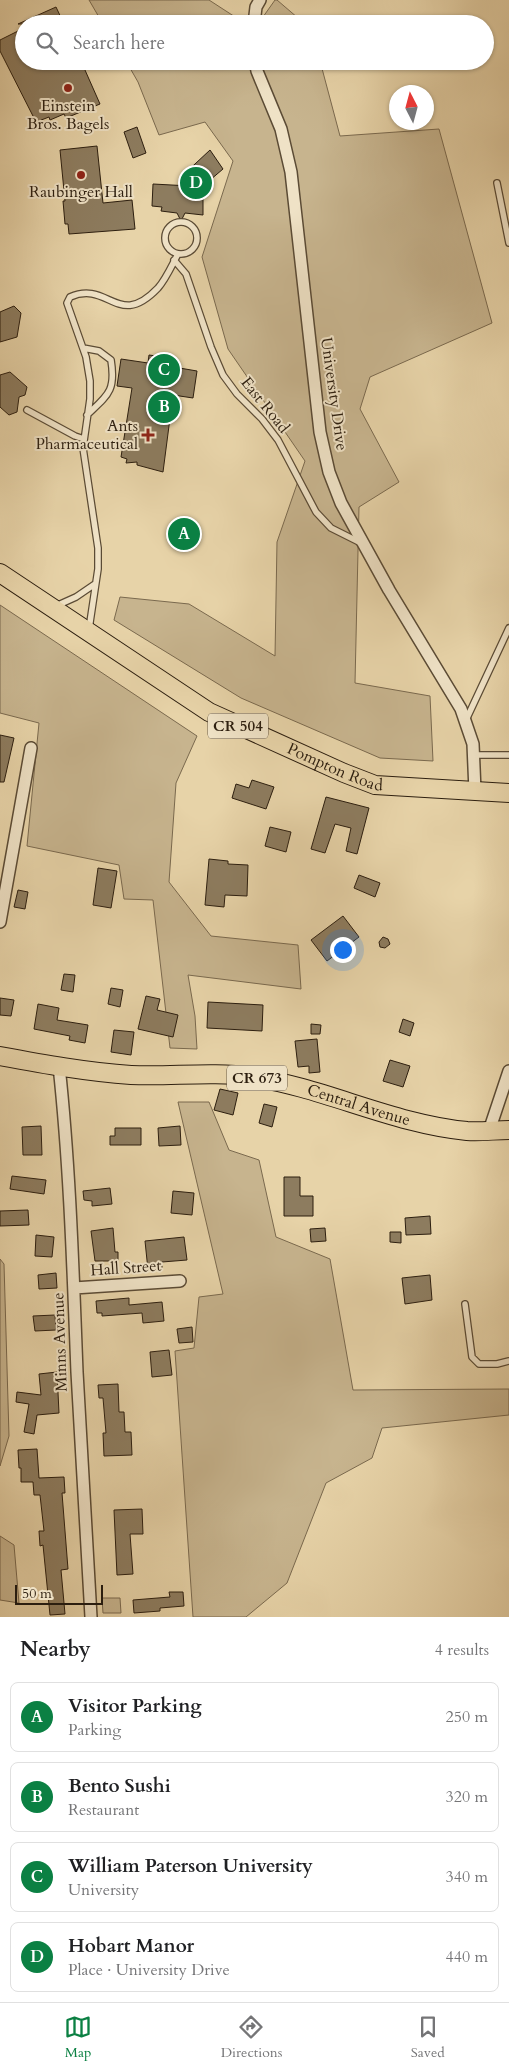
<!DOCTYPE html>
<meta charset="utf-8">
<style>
:root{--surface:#fff;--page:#f6f6f6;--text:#202124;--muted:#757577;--line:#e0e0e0;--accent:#0b8043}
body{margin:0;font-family:Cardo,serif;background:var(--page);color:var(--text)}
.compass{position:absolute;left:389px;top:85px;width:45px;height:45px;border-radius:50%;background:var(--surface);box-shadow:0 1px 4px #0004;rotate:354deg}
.scale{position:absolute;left:15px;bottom:12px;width:88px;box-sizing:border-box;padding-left:5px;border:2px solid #2c1e0f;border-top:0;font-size:14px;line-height:18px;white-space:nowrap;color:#2c1e0f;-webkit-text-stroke:4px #efe2c6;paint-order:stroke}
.you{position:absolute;left:342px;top:949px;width:18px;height:18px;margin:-12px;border:4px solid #fff;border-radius:50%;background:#1a73e8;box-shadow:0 0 0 8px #1a73e833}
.badge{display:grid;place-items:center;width:32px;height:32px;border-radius:50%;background:var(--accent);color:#fff;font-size:16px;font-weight:700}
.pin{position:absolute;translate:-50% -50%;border:2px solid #fff;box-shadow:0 1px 5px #0006}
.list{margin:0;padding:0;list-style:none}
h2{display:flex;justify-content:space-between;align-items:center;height:65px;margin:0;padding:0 20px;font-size:21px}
h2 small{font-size:16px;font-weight:400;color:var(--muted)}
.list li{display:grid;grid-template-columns:32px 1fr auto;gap:15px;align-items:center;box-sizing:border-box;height:70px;margin:0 10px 10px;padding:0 10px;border:1px solid var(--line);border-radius:8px}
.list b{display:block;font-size:19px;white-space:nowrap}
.list p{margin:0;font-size:16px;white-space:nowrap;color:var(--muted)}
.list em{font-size:16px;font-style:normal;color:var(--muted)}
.icon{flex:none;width:28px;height:28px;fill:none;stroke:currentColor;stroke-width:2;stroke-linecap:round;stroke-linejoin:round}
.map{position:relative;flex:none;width:509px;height:1617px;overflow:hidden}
.search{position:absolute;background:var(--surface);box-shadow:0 1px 4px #0004;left:15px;right:15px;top:15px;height:55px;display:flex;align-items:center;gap:12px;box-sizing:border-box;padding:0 18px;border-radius:28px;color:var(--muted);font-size:19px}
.sheet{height:385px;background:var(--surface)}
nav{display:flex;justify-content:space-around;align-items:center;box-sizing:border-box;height:70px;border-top:1px solid var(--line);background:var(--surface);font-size:14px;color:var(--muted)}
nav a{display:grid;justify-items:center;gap:2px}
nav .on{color:var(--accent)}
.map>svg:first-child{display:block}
</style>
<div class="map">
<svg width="509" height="1617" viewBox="0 0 509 1617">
<rect width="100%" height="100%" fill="#e7d3a8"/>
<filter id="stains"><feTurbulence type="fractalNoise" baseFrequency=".004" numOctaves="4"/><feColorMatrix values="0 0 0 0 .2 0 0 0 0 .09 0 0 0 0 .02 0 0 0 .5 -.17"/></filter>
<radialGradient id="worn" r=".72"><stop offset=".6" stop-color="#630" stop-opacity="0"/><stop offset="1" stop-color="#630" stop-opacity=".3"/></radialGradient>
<path fill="#c7b48e" stroke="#7a694e" d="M89 0H209L246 24H103Z
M275 0H277L305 24H258Z
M126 61H320L340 136 439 129 492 323 370 377 360 409 399 482 359 507 355 683 430 696 433 761 380 758 241 698 114 620 120 597 189 604 275 656 277 542 305 461 228 349 202 257 233 161 205 122 159 135 138 82Z
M0 605 197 736 176 783 169 882 211 936 298 945 301 989 188 975 195 1016 197 1049 170 1048 153 900 124 899 119 865 27 846 39 723 0 713Z
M178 1102H209L229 1150 259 1160 276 1237 330 1259 353 1390 509 1389V1415L382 1428 372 1458 326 1483 287 1583 246 1617H193L175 1351 194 1348 199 1297 223 1294Z
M0 1259 4 1264 9 1436 0 1466Z
M0 1536 14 1545 19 1603 0 1600Z
M102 1598H120L121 1613H103Z"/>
<path fill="#8d7c5f" stroke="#2c1e0f" d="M56 7 64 24H18Z
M24 28V61H81L100 104 66 118 64 114 50 120 49 117 36 122 0 51V40Z
M137 127 146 153 133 158 124 132Z
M97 146 103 203 132 200 135 229 69 234 68 224H65L63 201H65L60 150Z
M210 150 223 169 203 186V215L185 213 181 221 177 213 161 211 162 207 152 206 153 184 190 186 181 177Z
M14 306 21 313 17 337 0 342V312Z
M149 355 163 357 162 365 197 371 193 398 173 395 163 472 137 465V462L126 463 127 459 121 457 132 388 117 386 121 359 148 363Z
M10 372 27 387 25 395 19 397 17 412 9 415 0 407V375Z
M0 735 14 738 4 782H0Z
M252 780 274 787 266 809 232 798 236 784 249 788Z
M326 797 369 808 357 854 346 851 351 828 335 824 325 853 311 849Z
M270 827 291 832 286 852 265 846Z
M209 859 228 861V864L248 865 247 896 225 895 224 907 205 905Z
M98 868 117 871 111 908 93 905Z
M359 875 380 883 375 897 354 888Z
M18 890 28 892 25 909 14 907Z
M343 916 359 937 327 961 311 940Z
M383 937 388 939 390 944 385 948 380 947 379 942Z
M64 974 75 975 73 992 61 990Z
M111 988 123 990 120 1007 108 1004Z
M146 996 160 999 157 1010 178 1015 173 1037 138 1029Z
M0 998 14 1000 11 1016 0 1015Z
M208 1002 263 1005 262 1031 207 1028Z
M38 1004 59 1008 57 1020 88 1025 85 1043 69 1040 70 1036 34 1029Z
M403 1019 414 1023 410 1036 399 1032Z
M311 1024 321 1025 320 1034H311Z
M114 1030 134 1032 131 1055 111 1052Z
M317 1039 320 1072 309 1073V1066L298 1067 295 1041Z
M390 1060 410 1066 403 1087 383 1081Z
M220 1089 238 1093 233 1115 214 1110Z
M264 1104 277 1107 272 1127 259 1123Z
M41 1126 42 1155H23L22 1127Z
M180 1126 181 1145 159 1146 158 1128Z
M115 1128H141V1145H110V1136H115Z
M12 1176 46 1180 44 1194 10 1189Z
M284 1177H300V1196H313V1216H284Z
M110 1188 112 1204 92 1206V1201L84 1200 83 1191Z
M173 1191 194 1193 192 1215 171 1213Z
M28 1210 29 1225 0 1226V1211Z
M430 1216 431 1234 406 1235 405 1218Z
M113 1228 115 1252H118V1261H95L91 1231Z
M325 1228 326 1241 311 1242 310 1229Z
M390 1232H401V1243L390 1242Z
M36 1235 54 1237 52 1257 35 1256Z
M184 1237 187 1260 162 1262V1268L148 1270 145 1241Z
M56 1273 57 1288 39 1289 38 1275Z
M430 1275 432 1300 405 1304 402 1278Z
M129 1298V1305L162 1302 164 1321 143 1323 142 1313 102 1316V1313H97L96 1301Z
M55 1315 56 1330 35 1331 33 1316Z
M192 1327 193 1342 179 1343 177 1329Z
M169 1350 172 1375 152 1377 150 1352Z
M57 1372 59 1413 37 1415 34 1434 24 1432 29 1404 16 1402 17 1392 41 1395 39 1374Z
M118 1384 119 1412H124L125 1432H131L132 1455 104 1456 103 1433H106L103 1398H99L98 1385Z
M37 1449 39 1478 64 1477 65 1493H62L68 1569 61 1570 65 1614 50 1615 43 1545 40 1546 39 1531H44L40 1495H34L33 1482H21V1468H19L18 1450Z
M142 1509 143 1534H130L133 1574 117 1575 114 1510Z
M169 1592H183L184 1606 160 1608V1611L134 1613 133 1600 170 1597Z"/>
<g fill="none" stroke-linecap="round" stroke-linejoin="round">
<defs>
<path id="lane" d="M497 183 509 243
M165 238a16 16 0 1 1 32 0a16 16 0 1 1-32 0Z
M174 260 186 274 211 347 223 375 237 394 262 419 278 440 316 512 331 528 361 543
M83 348 99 351 111 360C116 391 108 395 87 415
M27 410 75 436 84 439
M56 606 76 597 95 584
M89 629 98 569V548L83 448 90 399V381L86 357 67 303 70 297C109 280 118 330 158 288 166 279 172 265 178 254
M466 720 509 628
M473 755H509
M465 1304 472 1357 479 1364H497L509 1361"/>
<path id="street" d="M254 24 256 7 260 0
M255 61 257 71 281 129 291 172 320 432 329 472 341 503 389 590 461 709 473 744 475 791
M0 922 31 748
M59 1066C70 1168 73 1270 77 1372 81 1454 87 1535 91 1617
M489 1131 509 1071
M74 1288 180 1281"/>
<g id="primary">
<path id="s1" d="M0 573 209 712 344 773 375 785 509 793"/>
<path id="s2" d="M0 1056C43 1064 87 1072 131 1075 171 1077 212 1071 252 1077 325 1088 393 1124 467 1131 481 1132 495 1130 509 1130"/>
</g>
</defs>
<use href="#lane" stroke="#5b4b35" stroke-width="8"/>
<use href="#street" stroke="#5b4b35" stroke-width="14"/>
<use href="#primary" stroke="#2c1e0f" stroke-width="20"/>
<use href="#lane" stroke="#efe2c6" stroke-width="5.5"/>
<use href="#street" stroke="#efe2c6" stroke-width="11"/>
<use href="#primary" stroke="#e7d3a8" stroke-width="18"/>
</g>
<g fill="#8f2418" stroke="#efe2c6" stroke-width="2">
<circle cx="68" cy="88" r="5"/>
<circle cx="81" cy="175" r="5"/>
<path d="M145.5 427.5h5v5h5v5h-5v5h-5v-5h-5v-5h5z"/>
</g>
<g text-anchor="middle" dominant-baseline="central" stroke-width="4" stroke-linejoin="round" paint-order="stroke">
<g fill="#efe2c6" stroke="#665946" stroke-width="1">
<rect x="208" y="713.5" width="60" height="25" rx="4"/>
<rect x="227" y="1065.5" width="60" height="25" rx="4"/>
</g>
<g font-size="15" font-weight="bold" fill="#2c1e0f">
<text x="238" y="726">CR 504</text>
<text x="257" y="1078">CR 673</text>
</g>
<g font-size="16" fill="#2c1e0f" stroke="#efe2c6">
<text x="68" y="106">Einstein<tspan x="68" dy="18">Bros. Bagels</tspan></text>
<text x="81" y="192">Raubinger Hall</text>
<text x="138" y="426" text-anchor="end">Ants<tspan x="138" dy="18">Pharmaceutical</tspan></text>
</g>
<g font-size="16" fill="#2c1e0f" stroke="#efe2c6">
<text transform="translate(334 394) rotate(82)">University Drive</text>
<text transform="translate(265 405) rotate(51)">East Road</text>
<text stroke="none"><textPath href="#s1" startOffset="389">Pompton Road</textPath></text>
<text stroke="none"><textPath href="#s2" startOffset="364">Central Avenue</textPath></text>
<text transform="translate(126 1268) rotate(-4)">Hall Street</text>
<text transform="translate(60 1342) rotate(-92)">Minns Avenue</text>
</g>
</g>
<rect width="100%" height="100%" filter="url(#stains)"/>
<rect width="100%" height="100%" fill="url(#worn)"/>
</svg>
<svg class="compass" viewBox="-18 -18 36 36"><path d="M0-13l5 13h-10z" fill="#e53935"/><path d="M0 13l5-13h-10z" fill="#757577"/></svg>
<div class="scale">50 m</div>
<div class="you"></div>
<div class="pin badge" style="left:184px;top:534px">A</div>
<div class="pin badge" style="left:164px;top:407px">B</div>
<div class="pin badge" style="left:164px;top:370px">C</div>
<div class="pin badge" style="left:196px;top:183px">D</div>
<div class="search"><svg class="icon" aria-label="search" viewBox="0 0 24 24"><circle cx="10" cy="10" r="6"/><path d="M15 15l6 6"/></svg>Search here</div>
</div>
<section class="sheet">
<h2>Nearby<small>4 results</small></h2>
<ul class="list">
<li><span class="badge">A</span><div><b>Visitor Parking</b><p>Parking</p></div><em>250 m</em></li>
<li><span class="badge">B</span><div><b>Bento Sushi</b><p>Restaurant</p></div><em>320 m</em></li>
<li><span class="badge">C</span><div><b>William Paterson University</b><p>University</p></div><em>340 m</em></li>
<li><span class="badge">D</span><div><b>Hobart Manor</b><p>Place · University Drive</p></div><em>440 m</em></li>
</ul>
</section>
<nav>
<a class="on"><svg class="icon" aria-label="map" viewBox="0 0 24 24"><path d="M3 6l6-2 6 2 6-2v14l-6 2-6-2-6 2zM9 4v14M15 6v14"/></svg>Map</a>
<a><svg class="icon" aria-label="directions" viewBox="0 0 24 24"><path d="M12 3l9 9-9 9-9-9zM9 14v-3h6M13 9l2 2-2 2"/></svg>Directions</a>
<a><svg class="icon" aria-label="saved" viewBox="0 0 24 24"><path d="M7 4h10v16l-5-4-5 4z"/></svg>Saved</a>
</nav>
